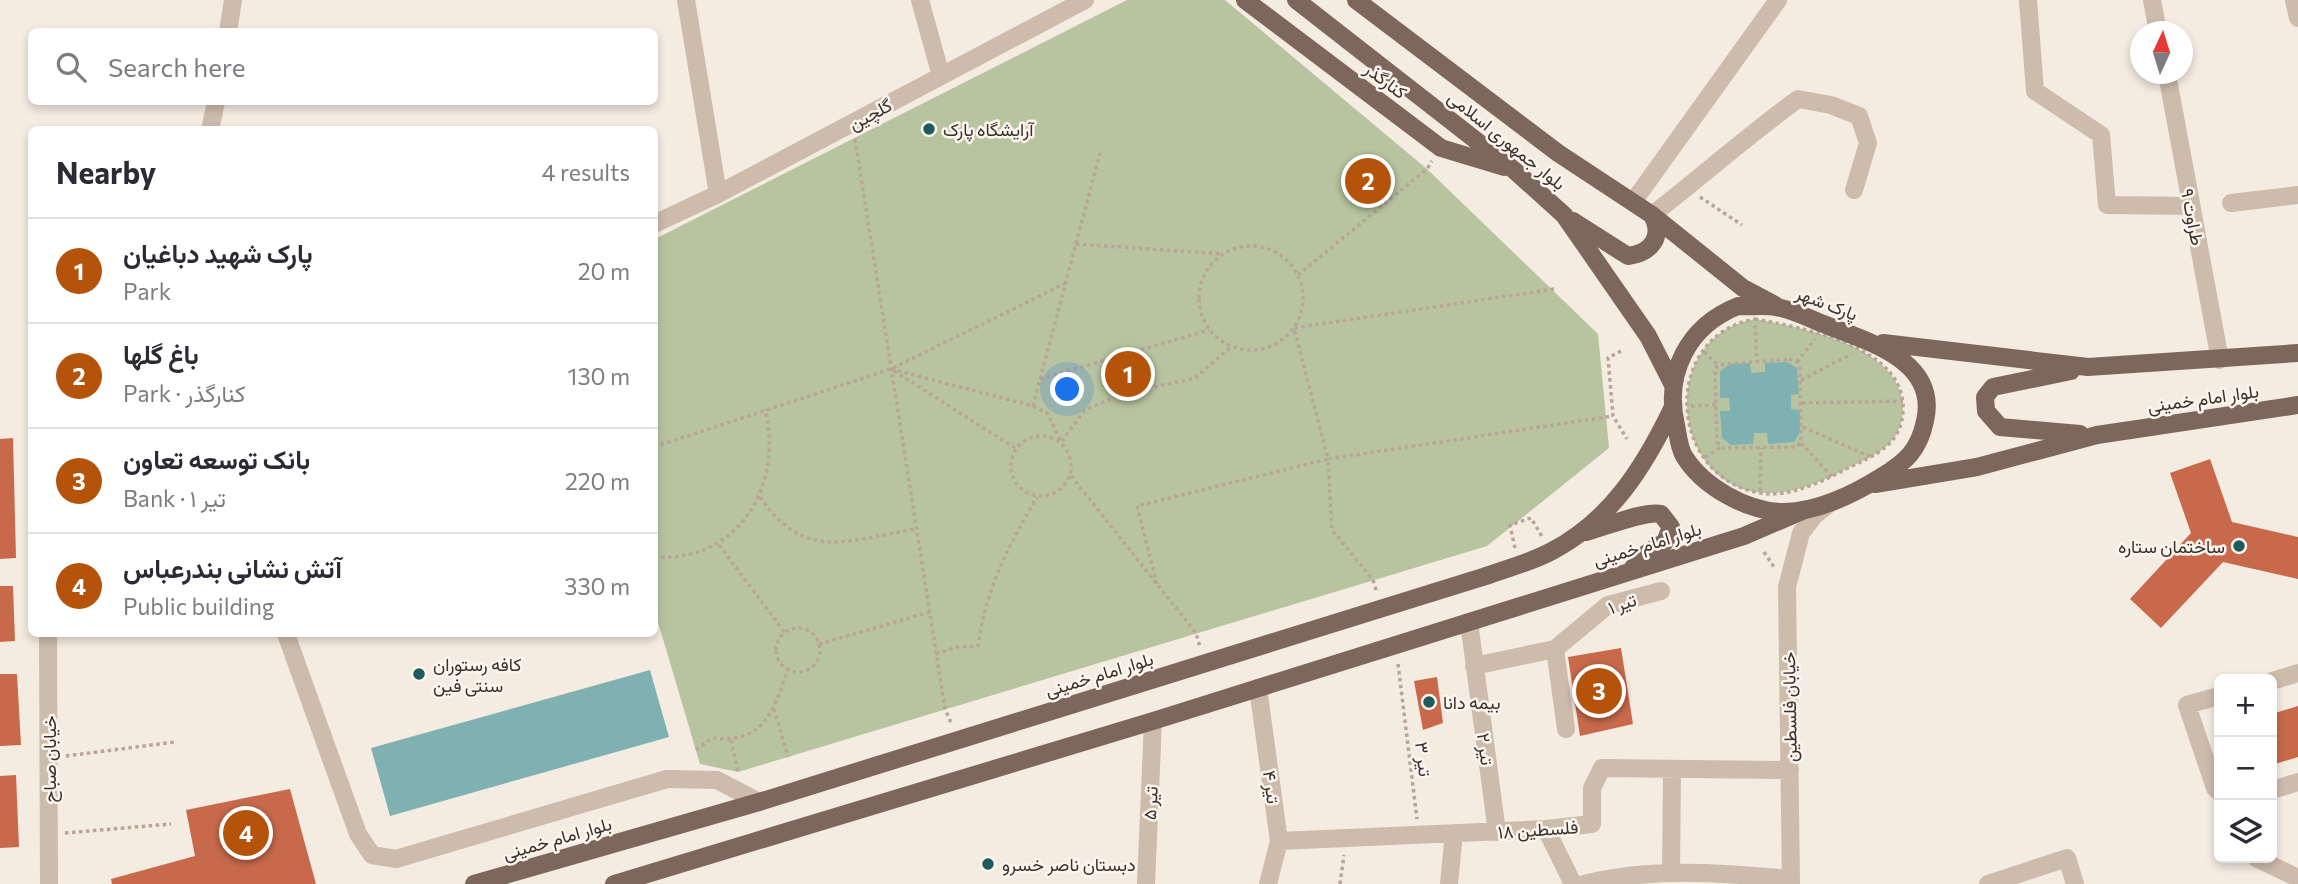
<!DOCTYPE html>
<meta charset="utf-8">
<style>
:root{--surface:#fff;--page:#f7f7f7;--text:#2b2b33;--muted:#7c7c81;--line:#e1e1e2;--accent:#b45309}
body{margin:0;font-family:Commissioner,Vazirmatn,sans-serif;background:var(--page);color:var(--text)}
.controls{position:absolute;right:21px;bottom:21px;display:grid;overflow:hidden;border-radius:10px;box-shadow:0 4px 10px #0003}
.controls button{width:63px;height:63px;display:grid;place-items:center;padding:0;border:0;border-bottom:2px solid var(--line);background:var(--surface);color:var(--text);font:35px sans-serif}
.compass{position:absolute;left:2130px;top:21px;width:63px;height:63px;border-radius:50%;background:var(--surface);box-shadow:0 4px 10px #0003;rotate:4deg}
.you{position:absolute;left:1068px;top:390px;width:24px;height:24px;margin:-18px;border:5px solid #fff;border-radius:50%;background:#1a73e8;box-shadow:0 0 0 10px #1a73e833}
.badge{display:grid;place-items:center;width:46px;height:46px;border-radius:50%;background:var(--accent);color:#fff;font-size:23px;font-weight:700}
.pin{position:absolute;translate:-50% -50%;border:4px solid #fff;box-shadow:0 2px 7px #0006}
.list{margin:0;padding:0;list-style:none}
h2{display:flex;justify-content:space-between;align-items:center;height:91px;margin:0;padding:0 28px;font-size:30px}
h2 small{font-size:23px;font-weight:400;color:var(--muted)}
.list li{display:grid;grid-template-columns:46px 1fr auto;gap:21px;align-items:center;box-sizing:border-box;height:105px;padding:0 28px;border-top:2px solid var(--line)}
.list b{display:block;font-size:26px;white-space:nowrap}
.list p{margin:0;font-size:23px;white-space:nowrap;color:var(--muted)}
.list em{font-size:23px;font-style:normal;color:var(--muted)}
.icon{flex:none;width:38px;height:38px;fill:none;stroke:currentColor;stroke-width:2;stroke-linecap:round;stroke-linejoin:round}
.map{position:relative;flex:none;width:2298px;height:884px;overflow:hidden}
.search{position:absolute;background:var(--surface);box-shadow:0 4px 10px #0003;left:28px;top:28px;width:630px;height:77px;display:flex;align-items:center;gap:18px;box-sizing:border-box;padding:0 24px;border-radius:10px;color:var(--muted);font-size:26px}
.panel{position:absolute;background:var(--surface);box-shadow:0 4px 10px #0003;left:28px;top:126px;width:630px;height:511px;border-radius:10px}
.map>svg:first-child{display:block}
</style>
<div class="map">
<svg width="2298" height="884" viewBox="0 0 2298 884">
<rect width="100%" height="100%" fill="#f4ebe1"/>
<path fill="#b8c4a0" d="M1127 0H1225L1427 169 1598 334 1609 448 1487 546 738 772 700 764 655 612V239Z
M1755 319C1803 328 1903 346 1903 408 1902 446 1876 454 1846 469 1823 481 1797 493 1770 493 1672 494 1653 337 1755 319Z"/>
<path fill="#7fb0b2" d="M1750 363 1751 373 1765 372V363L1787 362 1797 368 1799 394 1791 395V409L1800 410V432L1794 442 1768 444 1767 433H1754L1753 444 1731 445 1722 438 1720 411H1730L1729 398H1720V372L1729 364Z
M650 670 669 737 390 816 371 748Z"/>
<path fill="#c8694b" d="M13 438 16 558 0 559V439Z
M2210 459 2232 522 2298 537V579L2223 562 2161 628 2130 599 2191 533 2170 473Z
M0 586H13L15 641 0 642Z
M1621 648 1633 724 1580 736 1568 657Z
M0 674H17L21 745 0 746Z
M1437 677 1443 723 1423 730 1414 681Z
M2298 706V757L2272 765V714Z
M16 775 19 847 0 848V776Z
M290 789 316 884H112L111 879 195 856 186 810Z"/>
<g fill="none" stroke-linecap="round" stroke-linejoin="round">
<path stroke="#b9a596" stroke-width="3.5" stroke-dasharray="3.5 3.5" stroke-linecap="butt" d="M855 139 945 709 952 725
M1700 197 1742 225
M1076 244 1223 254
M1199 298a52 52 0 1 1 104 0a52 52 0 1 1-104 0Z
M1298 275 1427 169 1432 161
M1554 289 1294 328 1328 459 1613 416
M1755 319C1803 328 1904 346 1903 408 1903 445 1875 455 1846 469 1822 482 1788 498 1760 493 1667 477 1660 336 1755 319Z
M1755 325 1757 361
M1621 351 1608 358 1613 416 1627 439
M1704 352 1718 365
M1789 359 1797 362 1800 369 1801 443 1796 447 1723 448 1717 442 1715 369 1718 365Z
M1797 362 1815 339
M1040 379 1209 330
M1801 380 1852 354
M1802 403 1903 401
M1033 406 1100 153
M1691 406 1716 405
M1803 427 1871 457
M1011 466a30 30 0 1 1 60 0a30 30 0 1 1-60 0Z
M1801 443 1832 477
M654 447 891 369 1066 283
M1015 448 891 369 1033 406 1047 413 1061 442 1085 410 1122 394 1195 378 1231 347
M1705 457 1721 447
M1071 476 1196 633 1200 647
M1760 491 1761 448
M760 497C806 564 849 539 917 529
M719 545 785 633
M1515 548 1510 525 1531 518 1543 538
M1764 552 1774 567
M654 557C739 563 784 485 765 409
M1157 584 1137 506 1328 459 1332 530 1373 580 1377 593
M776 650a22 22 0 1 1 44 0a22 22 0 1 1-44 0Z
M819 644 930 612
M936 654 957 647 978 646C985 590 1009 545 1037 497
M1398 664 1417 819
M774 709 788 757
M731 740 738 772
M696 750 712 738C765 744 773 711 788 669
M66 756 175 742
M65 833 171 824
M1340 884 1344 855"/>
<path stroke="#cdbbac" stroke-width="18" d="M686 0 718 194
M920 0 941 76
M2028 0 2035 91 2101 135 2107 205 2191 206
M2152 0 2158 32
M2294 0 2298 18
M228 32 233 0
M2167 74 2220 360
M210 130 216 102
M1633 202 1778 0
M2231 203 2298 195
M1652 215C1701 177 1747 136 1798 99L1831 105 1859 116 1868 143 1854 190
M654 224 718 194 1085 0
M1469 622 1497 832
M48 634 49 884
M286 634 358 834 372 855 396 859 667 779 717 780 759 802
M1555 649 1566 729
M1474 666 1555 649 1608 605 1661 591
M2272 681 2298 673
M1258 688 1279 841 1268 884
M2219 696 2187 705 2215 788 2219 792
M2272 790 2298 782
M1546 829 1573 884
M1279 841 1546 829 1592 824V788L1602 768 1790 770
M2256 858 2298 878
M1671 873 1672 769
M1146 884 1153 721
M1449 884 1454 833
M1584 884C1653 867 1721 873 1791 879
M1791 884 1787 587 1801 533 1814 516 1830 503
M1988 884 2067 858 2075 884"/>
<path stroke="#7d675c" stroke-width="18" d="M1245 0 1441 148 1504 167
M1296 0 1514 170 1564 215 1648 336 1673 385
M1356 0 1558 153 1652 215 1743 288 1775 305
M1573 221 1628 256C1651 253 1664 237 1652 215
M1738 306C1751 307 1764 305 1776 307 1792 309 1810 319 1826 325 1869 342 1939 361 1925 421 1919 450 1906 462 1881 477 1854 494 1815 513 1782 512 1747 511 1703 487 1684 456 1679 448 1678 435 1676 425 1664 373 1688 326 1738 306Z
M1883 343 2088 367 2298 353
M2071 371 1993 387 1985 397 1986 411 2000 427 2080 434
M1875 484 1977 467 2097 435 2298 405
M1586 532C1605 527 1646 510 1661 514L1671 527 1665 542 1647 553 1632 569
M474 884 759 802 1486 576C1508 568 1532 562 1552 551 1611 520 1644 467 1672 409
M614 884 1153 721 1744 536 1807 509"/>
</g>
<g fill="#1f5a5e" stroke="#fbf5ee" stroke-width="2.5">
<circle cx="929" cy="129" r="7"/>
<circle cx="2239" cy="546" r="7"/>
<circle cx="419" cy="674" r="7"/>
<circle cx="1429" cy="702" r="7"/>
<circle cx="988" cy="864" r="7"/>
</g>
<g text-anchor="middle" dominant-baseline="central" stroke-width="5" stroke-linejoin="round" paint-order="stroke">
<g font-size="18" fill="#3b302b" stroke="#fbf5ee">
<text transform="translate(1386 80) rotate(37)">کنارگذر</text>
<text transform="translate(870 114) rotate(-28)">گلچین</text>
<text transform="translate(1507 140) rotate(39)">بلوار جمهوری اسلامی</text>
<text transform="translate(2193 217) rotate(79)">طراوت ۹</text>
<text transform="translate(1827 303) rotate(21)">پارک شهر</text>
<text transform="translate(2203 398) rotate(-8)">بلوار امام خمینی</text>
<text transform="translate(1647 544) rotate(-17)">بلوار امام خمینی</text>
<text transform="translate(1622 603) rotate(-20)">تیر ۱</text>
<text transform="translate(1099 674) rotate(-17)">بلوار امام خمینی</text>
<text transform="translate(1789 707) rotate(-91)">خیابان فلسطین</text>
<text transform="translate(1486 749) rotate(82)">تیر ۲</text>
<text transform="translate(49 759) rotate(-90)">خیابان صباح</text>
<text transform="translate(1424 759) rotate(83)">تیر ۳</text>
<text transform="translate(1272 787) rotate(82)">تیر ۴</text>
<text transform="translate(1150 803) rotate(-87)">تیر ۵</text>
<text transform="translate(1538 829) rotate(-4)">فلسطین ۱۸</text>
<text transform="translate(557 838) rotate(-16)">بلوار امام خمینی</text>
</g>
<g font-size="18" fill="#3b302b" stroke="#fbf5ee" text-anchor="start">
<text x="943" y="129">آرایشگاه پارک</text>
<text x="2225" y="546" text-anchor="end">ساختمان ستاره</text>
<text x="433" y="664">کافه رستوران<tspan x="433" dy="21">سنتی فین</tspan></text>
<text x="1443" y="702">بیمه دانا</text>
<text x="1002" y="864">دبستان ناصر خسرو</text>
</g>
</g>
</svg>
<div class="controls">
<button>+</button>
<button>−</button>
<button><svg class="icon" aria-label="layers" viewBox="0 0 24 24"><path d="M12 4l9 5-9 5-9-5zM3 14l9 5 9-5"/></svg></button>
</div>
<svg class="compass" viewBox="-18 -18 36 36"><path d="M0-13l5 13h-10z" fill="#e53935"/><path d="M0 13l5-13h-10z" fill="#7c7c81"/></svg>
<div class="you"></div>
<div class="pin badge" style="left:1128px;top:374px">1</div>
<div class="pin badge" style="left:1368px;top:181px">2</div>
<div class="pin badge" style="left:1599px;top:691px">3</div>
<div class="pin badge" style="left:246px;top:833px">4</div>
<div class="search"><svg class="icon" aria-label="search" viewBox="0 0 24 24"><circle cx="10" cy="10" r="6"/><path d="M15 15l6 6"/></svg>Search here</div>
<section class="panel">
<h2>Nearby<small>4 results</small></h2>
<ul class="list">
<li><span class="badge">1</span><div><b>پارک شهید دباغیان</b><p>Park</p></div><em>20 m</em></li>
<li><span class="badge">2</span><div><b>باغ گلها</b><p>Park · کنارگذر</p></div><em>130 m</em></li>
<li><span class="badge">3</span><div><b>بانک توسعه تعاون</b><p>Bank · تیر ۱</p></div><em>220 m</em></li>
<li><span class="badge">4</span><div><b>آتش نشانی بندرعباس</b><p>Public building</p></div><em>330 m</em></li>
</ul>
</section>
</div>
